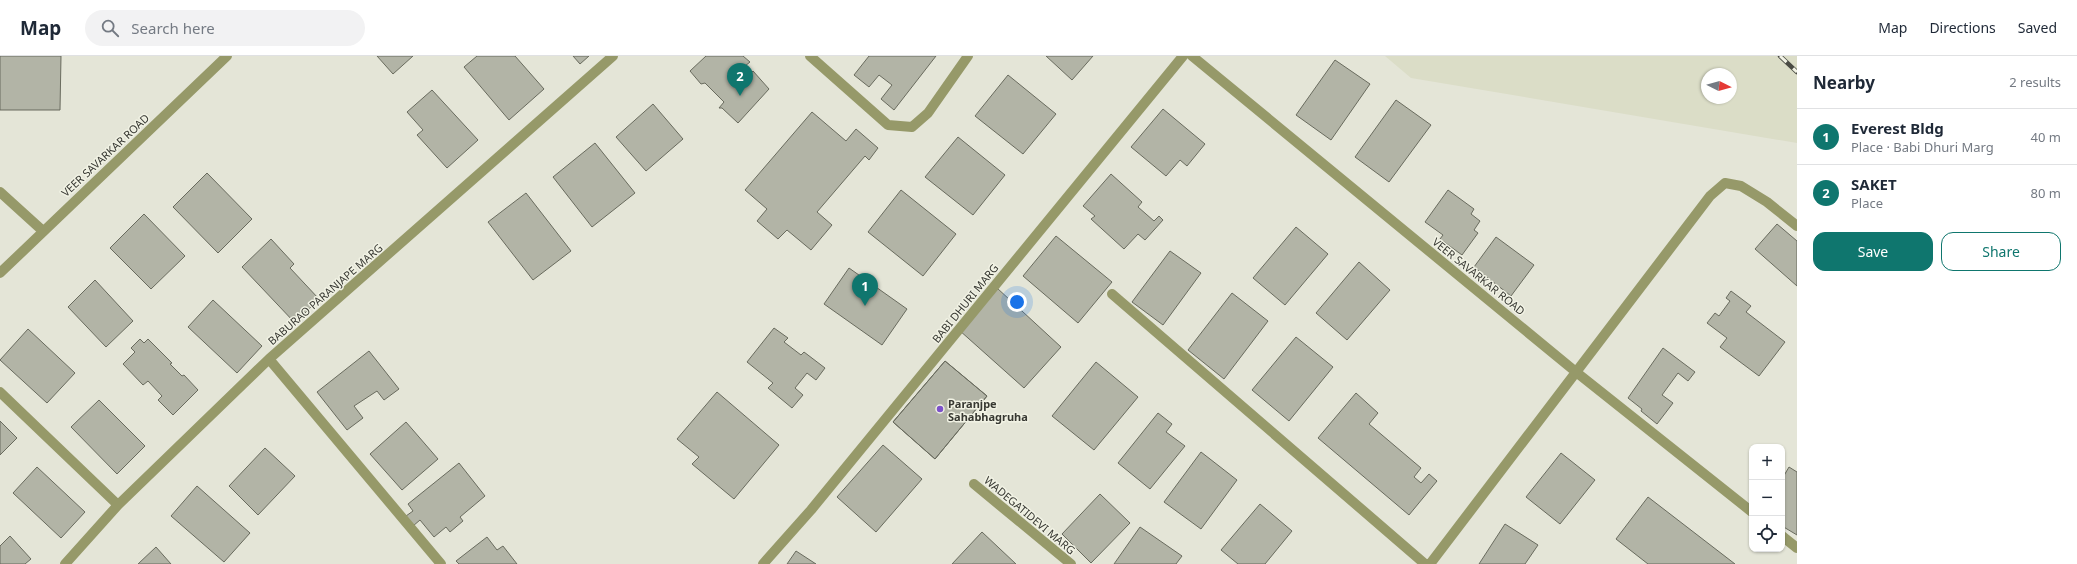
<!DOCTYPE html>
<meta charset="utf-8">
<style>
:root{--surface:#fff;--page:#f2f2f3;--text:#1f2937;--muted:#747a83;--line:#e0e1e3;--accent:#0f766e}
body{margin:0;font-family:"Noto Sans",sans-serif;background:var(--page);color:var(--text)}
.controls{position:absolute;right:12px;bottom:12px;display:grid;overflow:hidden;border-radius:8px;box-shadow:0 1px 3px #0004}
.controls button{width:36px;height:36px;display:grid;place-items:center;padding:0;border:0;border-bottom:1px solid var(--line);background:var(--surface);color:var(--text);font:20px sans-serif}
.compass{position:absolute;left:1701px;top:12px;width:36px;height:36px;border-radius:50%;background:var(--surface);box-shadow:0 1px 3px #0004;rotate:96deg}
.you{position:absolute;left:1017px;top:246px;width:14px;height:14px;margin:-10px;border:3px solid #fff;border-radius:50%;background:#1a73e8;box-shadow:0 0 0 6px #1a73e833}
.badge{display:grid;place-items:center;width:26px;height:26px;border-radius:50%;background:var(--accent);color:#fff;font-size:13px;font-weight:700}
.pin{position:absolute;translate:-50% -33px;filter:drop-shadow(0 1px 2px #0008)}
.pin::after{content:'';position:absolute;top:21px;width:14px;height:12px;background:inherit;clip-path:polygon(0 0,100% 0,50% 100%)}
.list{margin:0;padding:0;list-style:none}
h2{display:flex;justify-content:space-between;align-items:center;height:52px;margin:0;padding:0 16px;font-size:17px}
h2 small{font-size:13px;font-weight:400;color:var(--muted)}
.list li{display:grid;grid-template-columns:26px 1fr auto;gap:12px;align-items:center;box-sizing:border-box;height:56px;padding:0 16px;border-top:1px solid var(--line)}
.list b{display:block;font-size:15px;white-space:nowrap}
.list p{margin:0;font-size:13px;white-space:nowrap;color:var(--muted)}
.list em{font-size:13px;font-style:normal;color:var(--muted)}
.actions{display:flex;gap:8px;padding:12px 16px}
.actions a{flex:1;padding:9px 0;border:1px solid var(--accent);border-radius:12px;text-align:center;font-size:14px;color:var(--accent)}
.actions .main{background:var(--accent);color:#fff}
.icon{flex:none;width:22px;height:22px;fill:none;stroke:currentColor;stroke-width:2;stroke-linecap:round;stroke-linejoin:round}
.map{position:relative;flex:none;width:1797px;height:508px;overflow:hidden}
header{display:flex;align-items:center;gap:24px;box-sizing:border-box;height:56px;padding:0 20px;background:var(--surface);border-bottom:1px solid var(--line)}
header strong{font-size:19px}
nav{display:flex;gap:22px;margin-inline-start:auto;font-size:14px}
.search{width:280px;height:36px;background:var(--page);display:flex;align-items:center;gap:10px;box-sizing:border-box;padding:0 14px;border-radius:22px;color:var(--muted);font-size:15px}
main{display:flex}
aside{flex:1;background:var(--surface)}
.map>svg:first-child{display:block}
</style>
<header>
<strong>Map</strong>
<div class="search"><svg class="icon" aria-label="search" viewBox="0 0 24 24"><circle cx="10" cy="10" r="6"/><path d="M15 15l6 6"/></svg>Search here</div>
<nav><a>Map</a><a>Directions</a><a>Saved</a></nav>
</header>
<main>
<div class="map">
<svg width="1797" height="508" viewBox="0 0 1797 508">
<rect width="100%" height="100%" fill="#e4e5d7"/>
<path fill="#dbddc7" fill-rule="evenodd" d="M1385 0H1797V87L1411 22ZM1707 18H1731V42H1707Z"/>
<path fill="#b2b4a6" stroke="#696b5e" d="M0 0H61L60 54H0Z
M377 0H413L393 18Z
M477 0H515L544 33 509 64 464 11Z
M573 0H589L580 8Z
M706 0H743L750 6 735 18 743 26 753 15 769 33 738 67 722 52H719L724 46 705 27 701 28 690 15Z
M869 0H936L894 54 881 43 892 29 879 19 869 31 854 19Z
M1046 0H1093L1072 24Z
M1335 4 1370 28 1331 84 1296 59Z
M1008 19 1056 58 1023 98 975 60Z
M432 34 478 84 447 112 417 79 423 74 407 56Z
M1396 44 1431 69 1389 126 1355 101Z
M653 48 683 83 646 115 616 81Z
M1163 53 1205 88 1187 110 1180 104 1166 120 1131 91Z
M812 56 846 85 856 73 878 92 869 104 865 100 817 156 832 169 811 194 787 174 778 183 757 165 767 153 745 134Z
M958 81 1005 119 973 159 925 121Z
M595 87 635 137 592 171 553 121Z
M207 117 252 163 218 197 173 151Z
M1111 118 1142 146 1138 151 1154 165 1159 160 1163 164 1145 184 1138 178 1124 193 1091 163 1095 160 1083 150Z
M901 134 956 178 923 220 868 176Z
M1448 134 1474 153 1471 158 1480 165 1474 174 1478 177 1462 199 1440 183 1443 179 1425 166Z
M526 137 571 195 533 224 488 166Z
M144 158 185 200 151 233 110 192Z
M1777 168 1797 185V230L1755 193Z
M1296 171 1328 198 1285 249 1253 222Z
M1056 180 1112 226 1078 267 1023 220Z
M1496 181 1534 209 1511 240 1474 211Z
M271 183 294 208 290 212 319 243 295 267 242 211Z
M1170 195 1201 217 1163 269 1132 246Z
M1359 206 1390 234 1347 284 1316 257Z
M849 212 907 253 882 289 824 248Z
M95 224 133 265 106 291 68 251Z
M997 232 1061 291 1024 332 959 274Z
M1731 235 1751 250 1746 256 1785 286 1759 320 1720 291 1727 282 1707 267 1715 257 1719 260 1730 245 1726 242Z
M1232 237 1268 265 1224 323 1188 294Z
M213 244 262 290 237 317 188 271Z
M774 272 788 282 784 286 801 299 804 296 825 312 816 324 807 317 795 332 803 339 792 352 768 332 773 327 747 306Z
M28 273 75 317 47 347 0 304Z
M1296 281 1333 311 1289 365 1252 334Z
M140 283 144 287 148 283 172 307 170 308 182 320 184 319 198 334 173 359 158 344 162 340 148 325 143 329 123 308 135 296 131 292Z
M1663 292 1695 316 1688 325 1678 317 1662 339 1673 347 1657 368 1641 355 1642 353 1628 342Z
M369 295 399 333 384 344 377 335 354 350 363 362 347 374 317 336Z
M945 305 987 340 935 403 893 366Z
M945 305 987 340 935 403 893 366Z
M1096 306 1138 341 1094 394 1052 360Z
M717 336 779 389 734 443 692 408 699 401 677 383Z
M1356 337 1378 357 1369 368 1421 412 1414 421 1421 427 1429 418 1437 425 1409 459 1318 382Z
M99 344 145 390 117 418 71 371Z
M1158 357 1172 368 1166 376 1185 390 1150 433 1118 407Z
M0 365 17 382 0 399Z
M406 366 438 403 402 434 370 398Z
M883 389 922 423 876 476 837 441Z
M265 392 295 420 258 459 229 430Z
M1201 396 1237 424 1201 473 1164 446Z
M1561 397 1595 424 1560 468 1526 441Z
M459 407 485 440 460 461 463 465 450 476 446 471 434 481 420 464 413 470 406 460 413 455 408 448Z
M37 411 85 456 61 482 13 437Z
M1789 411 1797 416V479L1782 470V423Z
M197 430 250 477 224 506 171 460Z
M1100 438 1130 467 1091 507 1062 478Z
M1648 441 1735 508H1648L1616 483Z
M1260 448 1292 475 1265 508H1238L1221 494Z
M1505 468 1538 489 1525 508H1479Z
M1140 471 1182 500 1176 508H1114Z
M982 476 1016 508H952Z
M10 480 31 503 25 508H0V490Z
M487 481 497 494 503 490 517 508H459L456 505Z
M156 491 171 508H138Z
M796 495 816 508H787Z"/>
<g fill="none" stroke-linecap="round" stroke-linejoin="round">
<path stroke="#969969" stroke-width="10" d="M810 0 888 69 912 71 928 57 968 0
M1192 0 1576 316 1752 456
M0 136 43 175
M0 217 227 0
M1112 238 1425 508
M269 303 441 508
M0 336 118 449
M974 428 1071 508
M1782 480 1797 492
M65 508 118 449 269 303 613 0
M763 508 811 454 1183 0
M1430 508 1710 140 1725 127 1741 130 1767 146 1797 170"/>
<defs>
<path id="rail" d="M1780 0 1797 16"/>
</defs>
<use href="#rail" stroke="#4a4b44" stroke-width="4.5"/>
<use href="#rail" stroke="#f1f2e4" stroke-width="3" stroke-dasharray="9" stroke-linecap="butt"/>
</g>
<circle fill="#7c51ca" stroke="#f1f2e4" stroke-width="1.5" cx="940" cy="353" r="4"/>
<g text-anchor="middle" dominant-baseline="central" stroke-width="3" stroke-linejoin="round" paint-order="stroke">
<g font-size="11" fill="#373832" stroke="#f1f2e4">
<text transform="translate(105 99) rotate(-43)">VEER SAVARKAR ROAD</text>
<text transform="translate(1479 220) rotate(39)">VEER SAVARKAR ROAD</text>
<text transform="translate(325 238) rotate(-41)">BABURAO PARANJAPE MARG</text>
<text transform="translate(965 247) rotate(-51)">BABI DHURI MARG</text>
<text transform="translate(1030 459) rotate(40)">WADEGATIDEVI MARG</text>
</g>
<g font-size="11" font-weight="bold" fill="#373832" stroke="#f1f2e4" text-anchor="start">
<text x="948" y="347">Paranjpe<tspan x="948" dy="13">Sahabhagruha</tspan></text>
</g>
</g>
</svg>
<div class="controls">
<button>+</button>
<button>−</button>
<button><svg class="icon" aria-label="locate" viewBox="0 0 24 24"><circle cx="12" cy="12" r="6"/><path d="M12 2v4M12 18v4M2 12h4M18 12h4"/></svg></button>
</div>
<svg class="compass" viewBox="-18 -18 36 36"><path d="M0-13l5 13h-10z" fill="#e53935"/><path d="M0 13l5-13h-10z" fill="#747a83"/></svg>
<div class="you"></div>
<div class="pin badge" style="left:865px;top:250px">1</div>
<div class="pin badge" style="left:740px;top:40px">2</div>
</div>
<aside>
<h2>Nearby<small>2 results</small></h2>
<ul class="list">
<li><span class="badge">1</span><div><b>Everest Bldg</b><p>Place · Babi Dhuri Marg</p></div><em>40 m</em></li>
<li><span class="badge">2</span><div><b>SAKET</b><p>Place</p></div><em>80 m</em></li>
</ul>
<div class="actions"><a class="main">Save</a><a>Share</a></div>
</aside>
</main>
